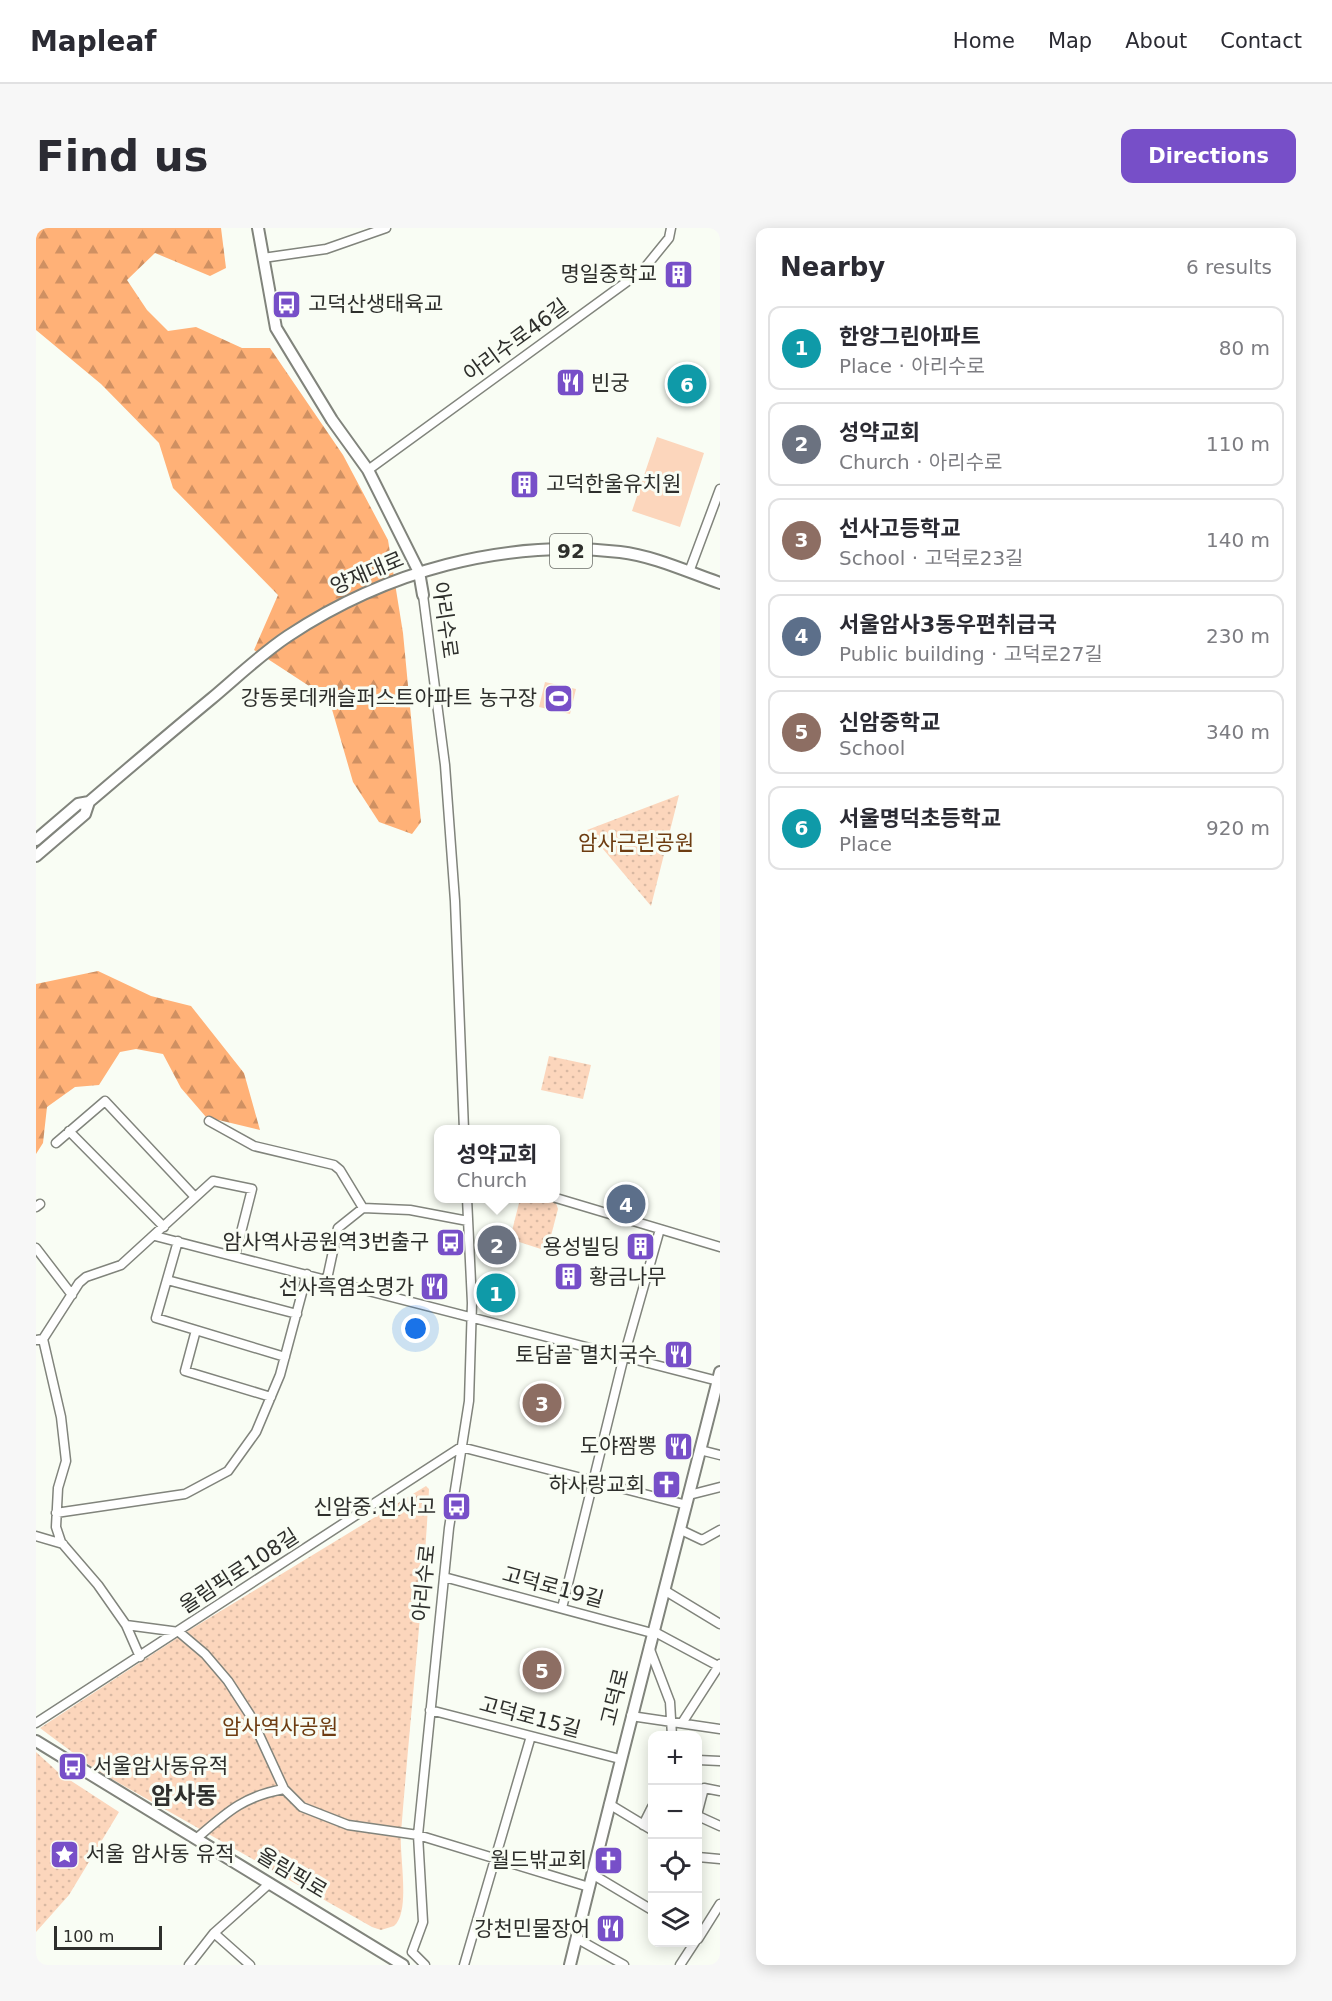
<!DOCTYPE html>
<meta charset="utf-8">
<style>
:root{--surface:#fff;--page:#f7f7f7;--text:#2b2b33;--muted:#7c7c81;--line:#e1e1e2;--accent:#774fc8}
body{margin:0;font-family:"DejaVu Sans","Noto Sans KR",sans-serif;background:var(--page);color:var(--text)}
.controls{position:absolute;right:18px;bottom:18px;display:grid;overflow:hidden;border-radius:12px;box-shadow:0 3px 15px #0003}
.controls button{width:54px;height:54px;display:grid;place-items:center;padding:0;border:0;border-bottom:2px solid var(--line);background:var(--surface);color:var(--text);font:30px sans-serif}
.scale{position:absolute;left:18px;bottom:15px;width:108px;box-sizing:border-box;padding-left:6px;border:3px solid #2e2f2c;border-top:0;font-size:16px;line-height:21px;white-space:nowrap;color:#2e2f2c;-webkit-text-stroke:4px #f9fdf4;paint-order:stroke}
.you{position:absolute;left:380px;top:1101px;width:21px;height:21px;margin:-15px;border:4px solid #fff;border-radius:50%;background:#1a73e8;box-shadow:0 0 0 9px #1a73e833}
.badge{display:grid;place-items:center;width:39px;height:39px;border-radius:50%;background:var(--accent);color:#fff;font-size:20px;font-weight:700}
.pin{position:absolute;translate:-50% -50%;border:3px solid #fff;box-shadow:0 2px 6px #0006}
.popup{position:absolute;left:398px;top:897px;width:126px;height:78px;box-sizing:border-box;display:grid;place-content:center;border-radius:12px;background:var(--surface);filter:drop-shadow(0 2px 4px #0005);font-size:20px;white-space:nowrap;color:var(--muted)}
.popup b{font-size:22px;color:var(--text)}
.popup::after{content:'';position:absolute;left:50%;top:100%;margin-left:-12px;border:12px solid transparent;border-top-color:var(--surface)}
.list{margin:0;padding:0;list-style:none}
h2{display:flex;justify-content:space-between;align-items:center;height:78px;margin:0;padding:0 24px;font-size:26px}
h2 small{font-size:20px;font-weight:400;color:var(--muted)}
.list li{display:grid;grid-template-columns:39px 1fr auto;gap:18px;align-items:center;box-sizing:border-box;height:84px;margin:0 12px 12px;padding:0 12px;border:2px solid var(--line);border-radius:12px}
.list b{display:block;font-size:22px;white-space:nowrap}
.list p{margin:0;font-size:20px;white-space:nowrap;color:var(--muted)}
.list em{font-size:20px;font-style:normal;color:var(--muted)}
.icon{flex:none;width:33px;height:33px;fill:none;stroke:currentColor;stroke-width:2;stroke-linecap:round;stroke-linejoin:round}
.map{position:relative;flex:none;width:684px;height:1737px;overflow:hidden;border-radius:12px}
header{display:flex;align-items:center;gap:36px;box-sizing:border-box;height:84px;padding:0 30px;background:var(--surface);border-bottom:2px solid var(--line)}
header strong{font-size:28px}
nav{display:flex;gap:33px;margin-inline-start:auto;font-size:21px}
.intro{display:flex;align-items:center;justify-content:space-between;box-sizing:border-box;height:144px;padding:0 36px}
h1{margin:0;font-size:42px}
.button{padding:15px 27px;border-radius:12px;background:var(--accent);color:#fff;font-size:21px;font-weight:700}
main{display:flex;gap:36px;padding:0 36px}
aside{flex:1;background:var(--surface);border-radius:12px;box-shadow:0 3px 15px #0003}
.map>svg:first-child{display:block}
</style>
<header>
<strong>Mapleaf</strong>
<nav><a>Home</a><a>Map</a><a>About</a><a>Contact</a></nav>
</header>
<div class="intro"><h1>Find us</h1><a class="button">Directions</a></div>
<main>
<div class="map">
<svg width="684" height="1737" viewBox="0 0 684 1737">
<defs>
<pattern id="forest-firs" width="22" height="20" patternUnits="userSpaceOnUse" patternTransform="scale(1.5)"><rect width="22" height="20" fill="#ffb177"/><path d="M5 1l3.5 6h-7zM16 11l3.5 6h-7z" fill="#cf9062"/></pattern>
<pattern id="park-dots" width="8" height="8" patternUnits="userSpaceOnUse" patternTransform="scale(1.5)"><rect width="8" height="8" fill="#fcd6bc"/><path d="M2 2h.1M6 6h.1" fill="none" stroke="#d8b8a2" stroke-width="1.8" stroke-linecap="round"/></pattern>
</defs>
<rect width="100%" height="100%" fill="#f9fdf4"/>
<path fill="url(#forest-firs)" d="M0 0H185L190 40 174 48 119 25 91 52 111 82 132 103 160 99 206 120H234L307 227 352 312 367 405 385 594 376 606 343 594 317 554 293 471 218 422 242 367 137 260 123 215 65 156 0 102Z
M62 743 115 768 155 778 208 845 224 902 170 889 145 860 127 826 100 821 84 824 63 857 39 859 11 879 7 915 0 926V756Z"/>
<path fill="url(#park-dots)" d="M643 567 615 678 551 602Z
M513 828 555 837 547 871 505 862Z
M484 971H505L520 975 522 981 511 1023 474 1011Z
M390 1258 393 1261C387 1376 374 1490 365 1605 363 1627 375 1684 358 1698L345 1702 336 1699 60 1542 4 1500 152 1403Z
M0 1524 23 1545 83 1584 33 1667 0 1704Z"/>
<path fill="#fcd6bc" d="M621 209 668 225 644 299 596 283Z
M509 454 540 461 534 486 503 479Z"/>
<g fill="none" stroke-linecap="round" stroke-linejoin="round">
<defs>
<path id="minor" d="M227 30 290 21 350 0
M332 242 607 42 633 10 635 0
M653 344 684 261
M387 367 409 537 419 673 428 902
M173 893 218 918 298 937 304 942 327 980 374 982 432 993
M33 903 128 999
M20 915 69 873 159 969
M520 970 684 1019
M0 979 4 976
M119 1008 682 1153
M142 1013 120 1090 249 1129
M0 1020 36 1067
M291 1051 302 1000 327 980
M131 1052 261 1086
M160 1102 149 1143 235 1169
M7 1111 25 1189 30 1233 22 1260 20 1299 25 1314 62 1357 90 1397 143 1404 169 1426 192 1453 214 1487 248 1561 266 1579 312 1597 382 1607 553 1659
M0 1112 7 1111 43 1055 50 1049 85 1037 177 953 216 961 199 1028
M664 1222 684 1227
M653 1267 684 1259
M20 1285 149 1266 192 1243 220 1204 244 1147 271 1046
M645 1302 666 1312 684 1302
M0 1308 27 1316
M408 1349 616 1405
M628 1362 684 1396
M526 1380 588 1128 624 1001
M90 1397 104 1429
M617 1403 684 1439
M613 1419 634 1474 636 1508
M394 1482 584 1531
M595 1488 684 1501
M0 1495 425 1219 651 1277
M646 1495 684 1436
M662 1532 684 1533
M573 1576 616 1602
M662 1583 668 1560 684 1563
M662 1588 684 1598
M607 1597 616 1579
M161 1610C191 1584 208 1568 248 1561
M662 1629 684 1631
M556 1646 616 1682
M178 1705 214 1737
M540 1710 588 1737
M662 1711 684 1676
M153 1737 178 1705 234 1655
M389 1737 376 1724 387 1694 382 1607 413 1300 433 1173 436 1075 431 970
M428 1737 495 1508
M644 1737 659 1714"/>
<path id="major" d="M222 0 240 100 296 192 332 242 383 344 387 367
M0 612 42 576 53 574C94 539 134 505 175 471 200 450 225 426 252 408 350 343 467 311 584 324 618 328 652 344 684 355
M0 628 49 586 53 574
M0 1513 367 1737
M534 1737C582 1539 634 1342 684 1144"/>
</defs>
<use href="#minor" stroke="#81847c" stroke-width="11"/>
<use href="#major" stroke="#81847c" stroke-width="14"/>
<use href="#minor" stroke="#fff" stroke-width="8"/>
<use href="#major" stroke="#fff" stroke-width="10"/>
</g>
<defs>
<symbol id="building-square" viewBox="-11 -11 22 22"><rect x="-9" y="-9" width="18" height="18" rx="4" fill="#774fc8" stroke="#f9fdf4"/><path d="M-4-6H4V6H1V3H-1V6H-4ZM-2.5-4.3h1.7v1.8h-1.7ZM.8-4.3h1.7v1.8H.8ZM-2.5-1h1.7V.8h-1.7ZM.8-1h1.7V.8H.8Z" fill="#fff"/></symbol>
<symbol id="bus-square" viewBox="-11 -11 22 22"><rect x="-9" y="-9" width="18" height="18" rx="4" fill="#774fc8" stroke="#f9fdf4"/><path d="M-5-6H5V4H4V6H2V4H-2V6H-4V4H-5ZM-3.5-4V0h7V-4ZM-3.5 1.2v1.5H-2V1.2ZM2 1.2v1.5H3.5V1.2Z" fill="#fff"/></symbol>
<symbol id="restaurant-square" viewBox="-11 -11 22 22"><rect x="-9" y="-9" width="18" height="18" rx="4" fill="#774fc8" stroke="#f9fdf4"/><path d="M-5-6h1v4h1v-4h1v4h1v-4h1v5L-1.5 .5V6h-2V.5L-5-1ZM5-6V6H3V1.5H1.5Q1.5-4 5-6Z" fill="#fff"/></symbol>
<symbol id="stadium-square" viewBox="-11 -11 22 22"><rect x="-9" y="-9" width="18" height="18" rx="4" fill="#774fc8" stroke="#f9fdf4"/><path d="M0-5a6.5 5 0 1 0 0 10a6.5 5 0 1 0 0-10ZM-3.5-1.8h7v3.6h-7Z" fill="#fff"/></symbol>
<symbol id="church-square" viewBox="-11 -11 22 22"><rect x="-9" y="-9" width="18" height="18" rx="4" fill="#774fc8" stroke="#f9fdf4"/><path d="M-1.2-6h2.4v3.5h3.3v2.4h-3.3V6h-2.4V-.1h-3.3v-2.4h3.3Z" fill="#fff"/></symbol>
<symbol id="sight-square" viewBox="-11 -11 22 22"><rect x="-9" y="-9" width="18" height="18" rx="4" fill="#774fc8" stroke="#f9fdf4"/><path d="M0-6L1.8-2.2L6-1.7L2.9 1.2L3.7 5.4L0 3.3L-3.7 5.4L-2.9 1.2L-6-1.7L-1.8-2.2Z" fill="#fff"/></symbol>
</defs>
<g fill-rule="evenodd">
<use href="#building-square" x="626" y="30" width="33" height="33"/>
<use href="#bus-square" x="234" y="60" width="33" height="33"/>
<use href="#restaurant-square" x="518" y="138" width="33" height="33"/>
<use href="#building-square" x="472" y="240" width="33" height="33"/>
<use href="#stadium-square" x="506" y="454" width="33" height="33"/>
<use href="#bus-square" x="398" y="998" width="33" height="33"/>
<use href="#building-square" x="588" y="1002" width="33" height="33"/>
<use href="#building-square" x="516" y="1032" width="33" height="33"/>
<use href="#restaurant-square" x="382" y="1042" width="33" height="33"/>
<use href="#restaurant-square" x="626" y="1110" width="33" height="33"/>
<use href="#restaurant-square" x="626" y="1202" width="33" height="33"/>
<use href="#church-square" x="614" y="1240" width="33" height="33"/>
<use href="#bus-square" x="404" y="1262" width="33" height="33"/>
<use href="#bus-square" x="20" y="1522" width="33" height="33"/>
<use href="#sight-square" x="12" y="1610" width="33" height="33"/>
<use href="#church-square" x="556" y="1616" width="33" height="33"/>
<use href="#restaurant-square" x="558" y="1684" width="33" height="33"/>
</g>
<g text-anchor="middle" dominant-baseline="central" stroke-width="6" stroke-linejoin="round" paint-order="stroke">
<rect fill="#f9fdf4" stroke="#6b6d68" stroke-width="1.5" x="514" y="306" width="42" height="34" rx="4.5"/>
<g font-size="20" font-weight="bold" fill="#2e2f2c">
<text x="535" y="323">92</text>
</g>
<g font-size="21" fill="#2e2f2c" stroke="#f9fdf4" text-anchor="end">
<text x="621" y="46">명일중학교</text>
<text x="272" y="76" text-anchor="start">고덕산생태육교</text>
<text x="555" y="155" text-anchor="start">빈궁</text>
<text x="510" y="256" text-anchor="start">고덕한울유치원</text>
<text x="501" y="470">강동롯데캐슬퍼스트아파트 농구장</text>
<text x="393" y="1014">암사역사공원역3번출구</text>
<text x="584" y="1019">용성빌딩</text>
<text x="553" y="1049" text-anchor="start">황금나무</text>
<text x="378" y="1059">선사흑염소명가</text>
<text x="621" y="1127">토담골 멸치국수</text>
<text x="621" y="1218">도야짬뽕</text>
<text x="609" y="1257">하사랑교회</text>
<text x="400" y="1279">신암중.선사고</text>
<text x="57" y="1538" text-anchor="start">서울암사동유적</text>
<text x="50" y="1626" text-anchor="start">서울 암사동 유적</text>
<text x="551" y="1632">월드밖교회</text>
<text x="554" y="1701">강천민물장어</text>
</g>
<g font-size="21" fill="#2e2f2c" stroke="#f9fdf4">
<text transform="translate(480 112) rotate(-36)">아리수로46길</text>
<text transform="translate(331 345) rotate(-23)">양재대로</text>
<text transform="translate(409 392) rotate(82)">아리수로</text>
<text transform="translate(203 1343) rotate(-33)">올림픽로108길</text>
<text transform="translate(388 1355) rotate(-84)">아리수로</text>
<text transform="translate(517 1359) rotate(15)">고덕로19길</text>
<text transform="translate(579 1469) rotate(-76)">고덕로</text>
<text transform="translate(494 1489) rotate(15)">고덕로15길</text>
<text transform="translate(256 1645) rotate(31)">올림픽로</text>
</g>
<g font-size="21" fill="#6d3c11" stroke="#f9fdf4">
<text x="600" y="615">암사근린공원</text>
<text x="244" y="1499">암사역사공원</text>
</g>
<g font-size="24" font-weight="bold" fill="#2e2f2c" stroke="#f9fdf4">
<text x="148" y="1568">암사동</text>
</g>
</g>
</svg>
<div class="controls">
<button>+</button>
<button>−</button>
<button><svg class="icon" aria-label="locate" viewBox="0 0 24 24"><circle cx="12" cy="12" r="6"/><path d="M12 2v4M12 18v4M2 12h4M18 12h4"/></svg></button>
<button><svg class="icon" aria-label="layers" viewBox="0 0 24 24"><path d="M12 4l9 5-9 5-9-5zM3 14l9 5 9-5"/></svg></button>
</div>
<div class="scale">100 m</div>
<div class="you"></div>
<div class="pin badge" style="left:460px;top:1065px;background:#0f9aa8">1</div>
<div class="pin badge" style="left:461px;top:1017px;background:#6b7280">2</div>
<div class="popup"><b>성약교회</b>Church</div>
<div class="pin badge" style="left:506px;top:1175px;background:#8d6e63">3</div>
<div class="pin badge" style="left:590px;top:976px;background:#5c6f8a">4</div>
<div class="pin badge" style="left:506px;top:1442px;background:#8d6e63">5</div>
<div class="pin badge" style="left:651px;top:156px;background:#0f9aa8">6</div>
</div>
<aside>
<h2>Nearby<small>6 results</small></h2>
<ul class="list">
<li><span class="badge" style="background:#0f9aa8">1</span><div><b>한양그린아파트</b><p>Place · 아리수로</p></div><em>80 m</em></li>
<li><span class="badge" style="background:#6b7280">2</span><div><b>성약교회</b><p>Church · 아리수로</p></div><em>110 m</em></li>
<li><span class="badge" style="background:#8d6e63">3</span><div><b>선사고등학교</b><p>School · 고덕로23길</p></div><em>140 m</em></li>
<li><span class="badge" style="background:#5c6f8a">4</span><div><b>서울암사3동우편취급국</b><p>Public building · 고덕로27길</p></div><em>230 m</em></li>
<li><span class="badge" style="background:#8d6e63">5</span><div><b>신암중학교</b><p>School</p></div><em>340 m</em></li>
<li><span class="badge" style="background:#0f9aa8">6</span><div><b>서울명덕초등학교</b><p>Place</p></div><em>920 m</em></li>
</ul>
</aside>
</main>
